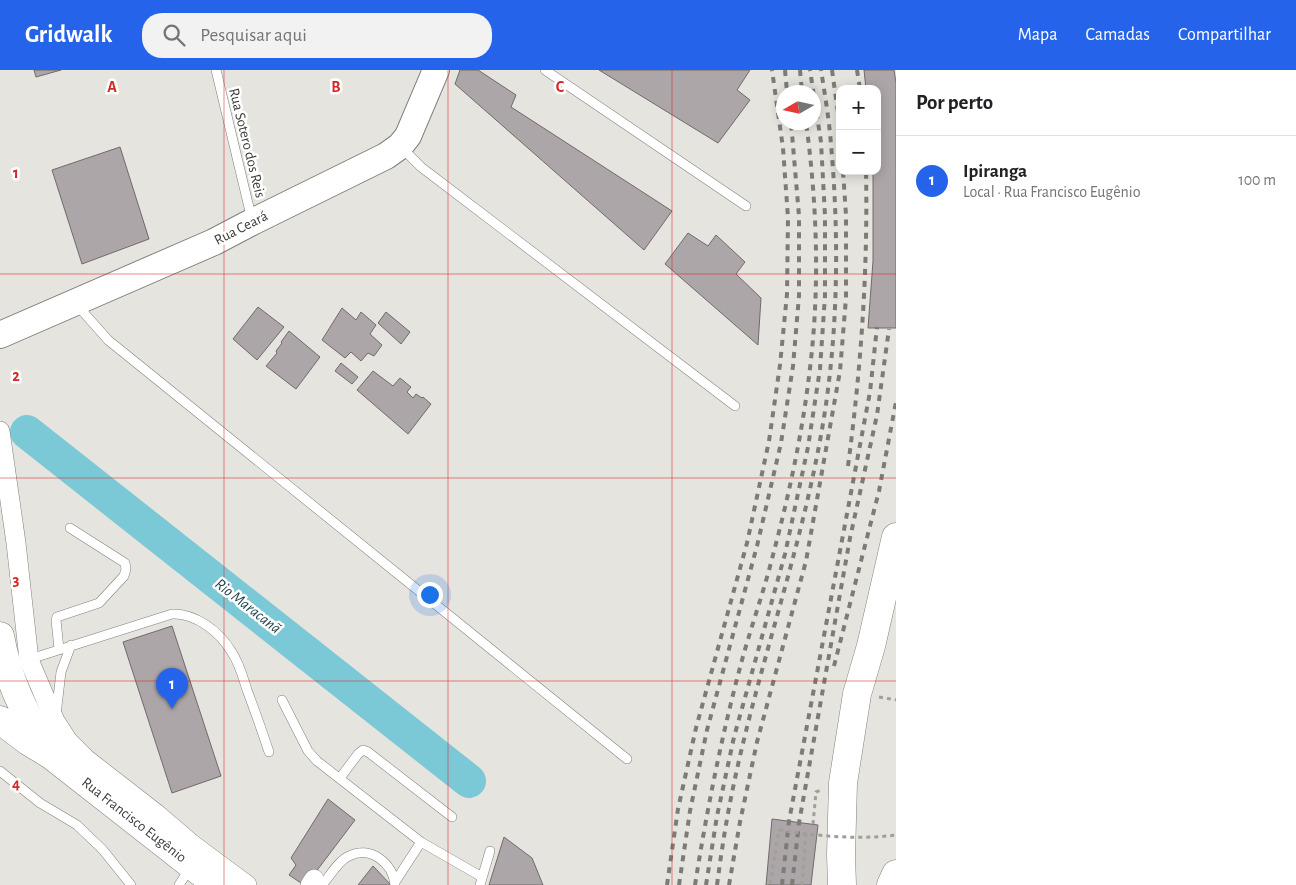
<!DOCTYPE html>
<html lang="pt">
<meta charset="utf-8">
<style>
:root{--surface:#fff;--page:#f2f2f2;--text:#202124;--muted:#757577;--line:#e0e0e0;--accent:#2563eb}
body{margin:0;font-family:"Alegreya Sans",sans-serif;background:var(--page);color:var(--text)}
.controls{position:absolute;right:15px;top:15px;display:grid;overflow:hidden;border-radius:10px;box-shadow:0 2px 12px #0003}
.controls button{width:45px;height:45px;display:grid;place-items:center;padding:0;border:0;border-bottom:1px solid var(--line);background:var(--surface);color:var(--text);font:25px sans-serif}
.compass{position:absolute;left:776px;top:15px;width:45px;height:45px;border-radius:50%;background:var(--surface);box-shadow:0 2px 12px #0003;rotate:261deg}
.you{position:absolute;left:429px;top:524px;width:18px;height:18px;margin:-12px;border:4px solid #fff;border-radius:50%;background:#1a73e8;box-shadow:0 0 0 8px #1a73e833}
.badge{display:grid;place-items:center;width:32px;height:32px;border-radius:50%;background:var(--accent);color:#fff;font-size:16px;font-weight:700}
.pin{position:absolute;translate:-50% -41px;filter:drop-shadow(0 1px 2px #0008)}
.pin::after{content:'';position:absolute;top:26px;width:18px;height:15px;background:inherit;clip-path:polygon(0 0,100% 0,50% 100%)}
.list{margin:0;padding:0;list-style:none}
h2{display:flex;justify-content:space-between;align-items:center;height:65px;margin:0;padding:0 20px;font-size:21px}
h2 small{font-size:16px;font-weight:400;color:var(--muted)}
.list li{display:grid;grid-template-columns:32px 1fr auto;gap:15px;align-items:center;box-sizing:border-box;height:90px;padding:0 20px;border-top:1px solid var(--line)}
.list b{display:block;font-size:19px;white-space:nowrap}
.list p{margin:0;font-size:16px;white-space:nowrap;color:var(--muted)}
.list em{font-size:16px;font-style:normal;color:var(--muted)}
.icon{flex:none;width:28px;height:28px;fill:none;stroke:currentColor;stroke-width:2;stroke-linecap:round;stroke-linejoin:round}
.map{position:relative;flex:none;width:896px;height:815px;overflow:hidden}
header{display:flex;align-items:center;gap:30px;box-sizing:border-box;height:70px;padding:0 25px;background:var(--accent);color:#fff}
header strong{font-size:24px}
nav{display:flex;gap:28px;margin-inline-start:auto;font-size:18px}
.search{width:350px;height:45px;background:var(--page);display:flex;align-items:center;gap:12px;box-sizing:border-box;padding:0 18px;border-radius:20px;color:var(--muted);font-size:19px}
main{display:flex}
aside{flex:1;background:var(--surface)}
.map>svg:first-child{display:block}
</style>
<header>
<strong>Gridwalk</strong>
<div class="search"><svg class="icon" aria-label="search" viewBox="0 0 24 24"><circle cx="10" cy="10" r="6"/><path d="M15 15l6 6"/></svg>Pesquisar aqui</div>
<nav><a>Mapa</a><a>Camadas</a><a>Compartilhar</a></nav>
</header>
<main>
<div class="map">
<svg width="896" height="815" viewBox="0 0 896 815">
<rect width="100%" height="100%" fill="#e6e4de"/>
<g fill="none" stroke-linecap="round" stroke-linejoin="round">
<path stroke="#7bc8d7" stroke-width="34" d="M27 362 469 711"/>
</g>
<path fill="#ada6a8" stroke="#716a6c" d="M34 0H61L36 7Z
M460 0H478L516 25 511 37 672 141 644 180 455 14Z
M599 0H750L737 20 750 30 718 73Z
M864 0H894L896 13V258H868L873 191V101H877V19H866Z
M120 77 149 169 82 194 52 100Z
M688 163 708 176 716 165 745 192 736 204 761 228 758 275 665 194Z
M258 237 284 257 257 290 233 269Z
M342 238 356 250 361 242 376 255 370 264 382 275 374 286 368 283 361 291 351 282 345 288 322 270Z
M386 242 410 262 401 274 378 253Z
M289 261 320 287 296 319 266 296 277 283 276 281 282 273 281 272Z
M341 293 358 307 352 314 335 301Z
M373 301 393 316 400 308 411 317 407 322 413 328 416 324 422 328 423 327 431 334 408 364 357 320Z
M172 556 221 706 172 723 123 572Z
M328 729 355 750 306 815H304L289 805 296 795 291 788Z
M772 749 818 755 811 815H766Z
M504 767 532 788 543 815H489Z
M373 796 391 815H358Z"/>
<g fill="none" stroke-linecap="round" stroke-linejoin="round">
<defs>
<path id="lane" d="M216 0 252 150
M545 0 746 136
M402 78 421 97 735 336
M77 235 108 270 627 689
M59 579 56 550 57 547 99 533 124 506 126 499 125 493 70 458
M27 590 172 544C195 543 219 561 231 581 239 592 243 607 247 620 255 641 262 661 269 682
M282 630 308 681 317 691 421 772 395 812
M56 645 61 602 71 575
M0 701 40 733 77 755 103 780 131 815
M340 708 358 684 363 680 368 682 452 747
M421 772 482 807
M179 815 190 798
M322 815C330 806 338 791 349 786 370 775 393 793 395 815
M480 815 490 781"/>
<path id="street" d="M0 361 16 473 29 590 55 651 68 671 86 689 158 745 193 775 247 815
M310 815 314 809"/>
<path id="secondary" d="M0 265 214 172 252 152 386 86 400 76 408 66 436 0"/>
<path id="primary" d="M0 566C8 610 23 641 47 679
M0 650 28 671 51 685 217 815
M842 815 841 785 843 713 857 624 871 576 896 467
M891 815 896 804"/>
</defs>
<use href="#lane" stroke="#83807b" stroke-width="10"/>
<use href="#street" stroke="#83807b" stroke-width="20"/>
<use href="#secondary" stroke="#83807b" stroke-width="28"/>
<use href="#primary" stroke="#83807b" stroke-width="29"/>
<path stroke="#a09f9a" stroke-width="3" stroke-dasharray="4 4" stroke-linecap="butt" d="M879 627 896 630
M813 754 816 722 821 720
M770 814 775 784
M802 815 806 764"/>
<use href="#lane" stroke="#fff" stroke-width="9"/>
<use href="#street" stroke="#fff" stroke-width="19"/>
<use href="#secondary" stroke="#fff" stroke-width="26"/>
<use href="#primary" stroke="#fff" stroke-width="28"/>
<path stroke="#7c7b76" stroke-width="4" stroke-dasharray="6 6" stroke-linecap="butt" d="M785 0 787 22
M800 0 802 22
M832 0 840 57
M857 0 860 19
M848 396C861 298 868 200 866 101
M834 596 879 421 896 332
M667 815 678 739 696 658 747 473 769 371 780 295 787 224 788 148 783 78 772 0
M679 815 690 741 707 660 757 476 781 373 793 296 799 226V146L791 52
M695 815C707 739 722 664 742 590 752 554 765 518 774 481 790 421 803 359 810 298 820 216 817 134 806 52
M706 815 717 746 734 667 785 484 808 377 820 299 825 226V146L821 72 810 0
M717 815C720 793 723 771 727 749 749 625 794 505 818 381 838 280 840 177 831 74 829 49 825 25 821 0
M729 815 740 752 757 672 806 491 840 301 846 228V145L843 101
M782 815 789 751 870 322 877 257
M792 815 799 753 850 468 877 345 889 259"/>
<path stroke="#a09f9a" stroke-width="3" stroke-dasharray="4 4" stroke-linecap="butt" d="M775 784 779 760C818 766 857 770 896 765"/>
</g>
<path fill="none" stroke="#d62828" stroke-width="1" stroke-opacity="0.55" d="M224 0V815M448 0V815M672 0V815M0 204H896M0 408H896M0 611H896"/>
<g text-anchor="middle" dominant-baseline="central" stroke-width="5" stroke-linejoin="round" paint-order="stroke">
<g font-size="15" fill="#3d3c39" stroke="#fff">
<text transform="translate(247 73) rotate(76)">Rua Sotero dos Reis</text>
<text transform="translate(241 158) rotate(-27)">Rua Ceará</text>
<text transform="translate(134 750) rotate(38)">Rua Francisco Eugênio</text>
</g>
<g font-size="16" font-style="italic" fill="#1e434a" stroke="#fff">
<text transform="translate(248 536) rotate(38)">Rio Maracanã</text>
</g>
</g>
<g font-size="16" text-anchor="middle" font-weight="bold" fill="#d62828" stroke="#fff" stroke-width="5" stroke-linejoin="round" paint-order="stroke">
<text x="112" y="22">A</text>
<text x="336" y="22">B</text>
<text x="560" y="22">C</text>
<text x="16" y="108">1</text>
<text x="16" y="311">2</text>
<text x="16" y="515">3</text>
<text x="16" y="719">4</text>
</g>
</svg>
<div class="controls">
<button>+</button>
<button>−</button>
</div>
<svg class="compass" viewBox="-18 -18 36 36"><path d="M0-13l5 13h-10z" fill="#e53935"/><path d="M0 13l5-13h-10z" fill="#757577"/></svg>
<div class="you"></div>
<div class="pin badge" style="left:172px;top:639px">1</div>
</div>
<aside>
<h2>Por perto<small></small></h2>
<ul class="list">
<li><span class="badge">1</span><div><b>Ipiranga</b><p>Local · Rua Francisco Eugênio</p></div><em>100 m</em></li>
</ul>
</aside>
</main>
